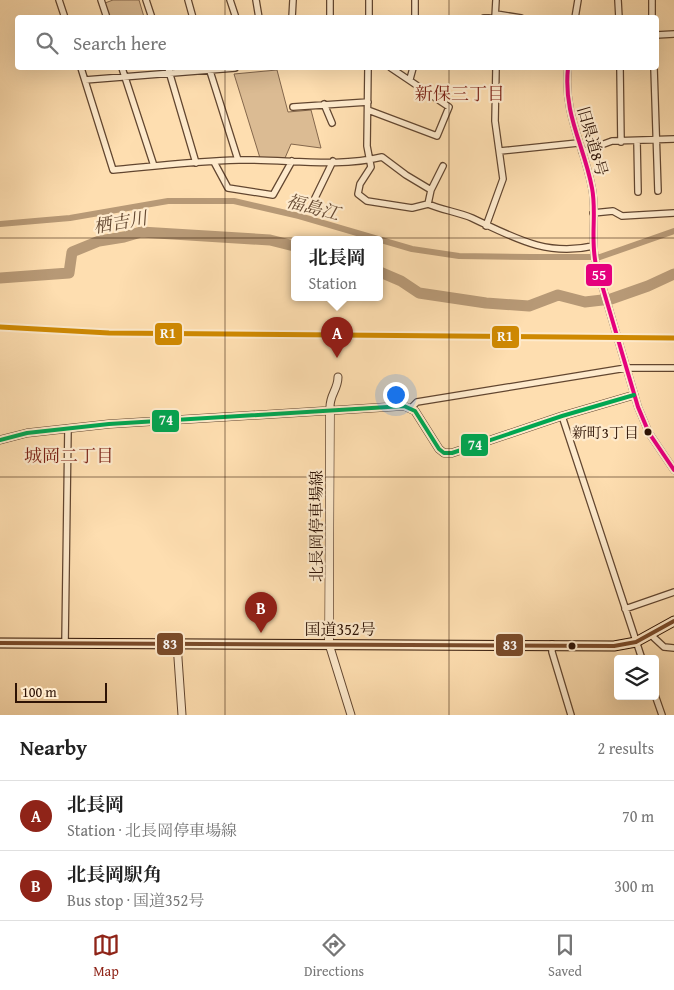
<!DOCTYPE html>
<meta charset="utf-8">
<style>
:root{--surface:#fff;--page:#f6f6f6;--text:#222;--muted:#767676;--line:#e0e0e0;--accent:#8f2418}
body{margin:0;font-family:"Gentium Book Plus","Noto Serif JP",serif;background:var(--page);color:var(--text)}
.controls{position:absolute;right:15px;bottom:15px;display:grid;overflow:hidden;border-radius:5px;box-shadow:0 5px 20px #0002}
.controls button{width:45px;height:45px;display:grid;place-items:center;padding:0;border:0;border-bottom:1px solid var(--line);background:var(--surface);color:var(--text);font:25px sans-serif}
.scale{position:absolute;left:15px;bottom:12px;width:92px;box-sizing:border-box;padding-left:5px;border:2px solid #2e1305;border-top:0;font-size:14px;line-height:18px;white-space:nowrap;color:#2e1305;-webkit-text-stroke:4px #feeacc;paint-order:stroke}
.you{position:absolute;left:395px;top:394px;width:18px;height:18px;margin:-12px;border:4px solid #fff;border-radius:50%;background:#1a73e8;box-shadow:0 0 0 8px #1a73e833}
.badge{display:grid;place-items:center;width:32px;height:32px;border-radius:50%;background:var(--accent);color:#fff;font-size:16px;font-weight:700}
.pin{position:absolute;translate:-50% -41px;filter:drop-shadow(0 1px 2px #0008)}
.pin::after{content:'';position:absolute;top:26px;width:18px;height:15px;background:inherit;clip-path:polygon(0 0,100% 0,50% 100%)}
.popup{position:absolute;left:291px;top:236px;width:92px;height:65px;box-sizing:border-box;display:grid;place-content:center;border-radius:5px;background:var(--surface);filter:drop-shadow(0 1px 4px #0005);font-size:16px;white-space:nowrap;color:var(--muted)}
.popup b{font-size:19px;color:var(--text)}
.popup::after{content:'';position:absolute;left:50%;top:100%;margin-left:-10px;border:10px solid transparent;border-top-color:var(--surface)}
.list{margin:0;padding:0;list-style:none}
h2{display:flex;justify-content:space-between;align-items:center;height:65px;margin:0;padding:0 20px;font-size:21px}
h2 small{font-size:16px;font-weight:400;color:var(--muted)}
.list li{display:grid;grid-template-columns:32px 1fr auto;gap:15px;align-items:center;box-sizing:border-box;height:70px;padding:0 20px;border-top:1px solid var(--line)}
.list b{display:block;font-size:19px;white-space:nowrap}
.list p{margin:0;font-size:16px;white-space:nowrap;color:var(--muted)}
.list em{font-size:16px;font-style:normal;color:var(--muted)}
.icon{flex:none;width:28px;height:28px;fill:none;stroke:currentColor;stroke-width:2;stroke-linecap:round;stroke-linejoin:round}
.map{position:relative;flex:none;width:674px;height:715px;overflow:hidden}
.search{position:absolute;background:var(--surface);box-shadow:0 5px 20px #0002;left:15px;right:15px;top:15px;height:55px;display:flex;align-items:center;gap:12px;box-sizing:border-box;padding:0 18px;border-radius:5px;color:var(--muted);font-size:19px}
.sheet{height:205px;background:var(--surface)}
nav{display:flex;justify-content:space-around;align-items:center;box-sizing:border-box;height:70px;border-top:1px solid var(--line);background:var(--surface);font-size:14px;color:var(--muted)}
nav a{display:grid;justify-items:center;gap:2px}
nav .on{color:var(--accent)}
.map>svg:first-child{display:block}
</style>
<div class="map">
<svg width="674" height="715" viewBox="0 0 674 715">
<rect width="100%" height="100%" fill="#fedeb0"/>
<filter id="stains"><feTurbulence type="fractalNoise" baseFrequency=".004" numOctaves="4"/><feColorMatrix values="0 0 0 0 .2 0 0 0 0 .09 0 0 0 0 .02 0 0 0 .5 -.17"/></filter>
<radialGradient id="worn" r=".72"><stop offset=".6" stop-color="#630" stop-opacity="0"/><stop offset="1" stop-color="#630" stop-opacity=".3"/></radialGradient>
<path fill="#dbbb93" stroke="#84674c" d="M113 0H139L144 17H110L105 3Z
M277 70 288 112 311 110 321 148 291 144 285 158H260L234 74Z"/>
<g fill="none" stroke-linecap="round" stroke-linejoin="round">
<path stroke="#b79976" stroke-width="6" d="M0 224 70 218 168 201H234L299 216 412 249 459 256 531 257H600L674 231"/>
<path stroke="#b79976" stroke-width="11" d="M380 272 401 281 419 293 486 303 529 306 558 295 585 302 611 299 648 286 674 274
M0 278 69 273 72 252 99 241 124 237 141 232 270 240 294 246"/>
<defs>
<path id="minor" d="M59 0 65 18
M101 0 107 18
M146 0 152 18
M188 0 193 18
M230 0 236 18
M256 0 259 18
M618 0 619 18
M652 0V18
M496 14 521 18
M292 18 293 0
M330 18V0
M369 18V0
M415 18V0
M484 18H489
M495 18 496 0
M575 18 578 0
M656 35 674 34
M81 68 113 170C155 166 197 161 239 160 286 159 337 168 382 157L406 175 431 190 428 204C442 210 458 212 472 218 513 237 546 257 593 246
M122 68 154 166
M168 68 196 163
M209 68 238 160
M368 68 367 146 371 167 360 184 358 194 367 201 412 208 428 204
M568 68C563 114 584 145 592 188 597 213 590 239 596 265L638 407 649 433 674 470
M620 68 621 142
M654 68 658 191
M410 79 413 68
M85 80 235 68
M324 104 332 123
M293 107 368 102
M368 110 437 136 449 107 391 68
M637 141 638 192
M500 151 578 143
M582 152 612 141 674 139
M214 162 228 188 273 195 292 161
M431 190 443 166
M315 198 333 161
M593 213 613 211 622 216 674 213
M486 226 503 179 495 121 496 68
M411 408 417 402 626 368H674
M562 416 642 659
M625 609 674 592
M651 635 664 647 674 648
M65 643 68 428
M552 644V652L571 715
M655 695 662 715"/>
<path id="tertiary" d="M330 409C329 395 338 390 338 377
M0 440 27 433 109 424 404 406 415 411 439 449 444 453H452L562 416 634 395
M177 644 182 715
M329 644 351 715"/>
<path id="secondary" d="M329 644 330 409"/>
<path id="trunk" d="M0 643 614 646 636 642 674 621"/>
</defs>
<use href="#minor" stroke="#624630" stroke-width="8"/>
<use href="#tertiary" stroke="#624630" stroke-width="9"/>
<use href="#secondary" stroke="#2e1305" stroke-width="9"/>
<use href="#trunk" stroke="#2e1305" stroke-width="11"/>
<use href="#minor" stroke="#feeacc" stroke-width="5.5"/>
<use href="#tertiary" stroke="#feeacc" stroke-width="7"/>
<use href="#secondary" stroke="#feeacc" stroke-width="8"/>
<use href="#trunk" stroke="#fedeb0" stroke-width="9"/>
<defs>
<path id="bus-1" d="M0 643 614 646 636 642 674 621"/>
<path id="bus-2" d="M568 68C563 114 584 145 592 188 597 213 590 239 596 265L638 407 649 433 674 470"/>
<path id="bus-3" d="M0 440 27 433 109 424 404 406 415 411 439 449 444 453H452L562 416 634 395"/>
</defs>
<use href="#bus-1" stroke="#feeacc" stroke-width="8"/>
<use href="#bus-2" stroke="#feeacc" stroke-width="8"/>
<use href="#bus-3" stroke="#feeacc" stroke-width="8"/>
<use href="#bus-1" stroke="#7a4b2a" stroke-width="4"/>
<use href="#bus-2" stroke="#e5007d" stroke-width="4"/>
<use href="#bus-3" stroke="#00a651" stroke-width="4"/>
<defs>
<path id="rail-1" d="M0 327 109 333 674 338"/>
</defs>
<use href="#rail-1" stroke="#feeacc" stroke-width="9"/>
<use href="#rail-1" stroke="#cf8901" stroke-width="5"/>
</g>
<path fill="none" stroke="#2e1305" stroke-width="1" stroke-opacity="0.55" d="M225 0V18M449 0V18M225 68V715M449 68V715M0 238H674M0 477H674"/>
<g fill="#2e1305" stroke="#feeacc" stroke-width="2">
<circle cx="648" cy="432" r="4.5"/>
<circle cx="572" cy="646" r="4.5"/>
</g>
<g text-anchor="middle" dominant-baseline="central" stroke-width="4.5" stroke-linejoin="round" paint-order="stroke">
<g font-size="15" fill="#2e1305" stroke="#feeacc" text-anchor="end">
<text x="639" y="432">新町3丁目</text>
</g>
<g font-size="16" fill="#2e1305" stroke="#feeacc">
<text transform="translate(593 141) rotate(74)">旧県道8号</text>
<text transform="translate(316 526) rotate(-90)">北長岡停車場線</text>
<text x="340" y="629">国道352号</text>
</g>
<g font-size="18" fill="#7a1f14" stroke="#feeacc">
<text x="460" y="93">新保三丁目</text>
<text x="69" y="455">城岡二丁目</text>
</g>
<g font-size="18" font-style="italic" fill="#654932" stroke="#feeacc">
<text transform="translate(313 207) rotate(15)">福島江</text>
<text transform="translate(120 222) rotate(-10)">栖吉川</text>
</g>
</g>
<g stroke="#feeacc" stroke-width="2">
<rect x="585" y="263" width="28" height="24" rx="5" fill="#e5007d"/>
<rect x="154" y="322" width="29" height="24" rx="5" fill="#cf8901"/>
<rect x="491" y="325" width="29" height="24" rx="5" fill="#cf8901"/>
<rect x="151" y="409" width="29" height="24" rx="5" fill="#00a651"/>
<rect x="460" y="433" width="29" height="24" rx="5" fill="#00a651"/>
<rect x="156" y="632" width="28" height="24" rx="5" fill="#7a4b2a"/>
<rect x="495" y="633" width="29" height="24" rx="5" fill="#7a4b2a"/>
</g>
<g font-size="14" text-anchor="middle" font-weight="bold" fill="#fff">
<text x="599" y="280">55</text>
<text x="168" y="338">R1</text>
<text x="505" y="341">R1</text>
<text x="166" y="425">74</text>
<text x="475" y="450">74</text>
<text x="170" y="649">83</text>
<text x="510" y="650">83</text>
</g>
<rect width="100%" height="100%" filter="url(#stains)"/>
<rect width="100%" height="100%" fill="url(#worn)"/>
</svg>
<div class="controls">
<button><svg class="icon" aria-label="layers" viewBox="0 0 24 24"><path d="M12 4l9 5-9 5-9-5zM3 14l9 5 9-5"/></svg></button>
</div>
<div class="scale">100 m</div>
<div class="you"></div>
<div class="pin badge" style="left:337px;top:358px">A</div>
<div class="popup"><b>北長岡</b>Station</div>
<div class="pin badge" style="left:261px;top:633px">B</div>
<div class="search"><svg class="icon" aria-label="search" viewBox="0 0 24 24"><circle cx="10" cy="10" r="6"/><path d="M15 15l6 6"/></svg>Search here</div>
</div>
<section class="sheet">
<h2>Nearby<small>2 results</small></h2>
<ul class="list">
<li><span class="badge">A</span><div><b>北長岡</b><p>Station · 北長岡停車場線</p></div><em>70 m</em></li>
<li><span class="badge">B</span><div><b>北長岡駅角</b><p>Bus stop · 国道352号</p></div><em>300 m</em></li>
</ul>
</section>
<nav>
<a class="on"><svg class="icon" aria-label="map" viewBox="0 0 24 24"><path d="M3 6l6-2 6 2 6-2v14l-6 2-6-2-6 2zM9 4v14M15 6v14"/></svg>Map</a>
<a><svg class="icon" aria-label="directions" viewBox="0 0 24 24"><path d="M12 3l9 9-9 9-9-9zM9 14v-3h6M13 9l2 2-2 2"/></svg>Directions</a>
<a><svg class="icon" aria-label="saved" viewBox="0 0 24 24"><path d="M7 4h10v16l-5-4-5 4z"/></svg>Saved</a>
</nav>
